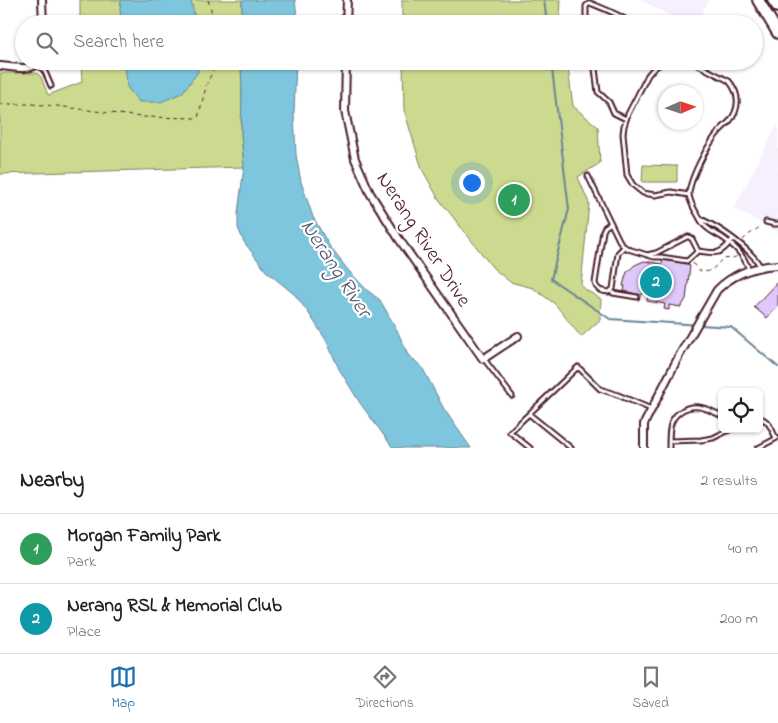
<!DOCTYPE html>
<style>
:root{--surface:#fff;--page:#f2f2f2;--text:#222;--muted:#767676;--line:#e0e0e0;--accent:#1f6fb2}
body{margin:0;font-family:"Indie Flower",sans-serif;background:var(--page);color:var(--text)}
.controls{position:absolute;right:15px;bottom:15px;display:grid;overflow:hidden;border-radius:8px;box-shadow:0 1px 4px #0004}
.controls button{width:45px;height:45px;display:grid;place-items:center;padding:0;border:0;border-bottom:1px solid var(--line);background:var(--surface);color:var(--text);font:25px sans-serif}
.compass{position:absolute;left:658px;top:85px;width:45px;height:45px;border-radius:50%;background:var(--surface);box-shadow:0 1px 4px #0004;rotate:87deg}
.you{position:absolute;left:471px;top:182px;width:18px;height:18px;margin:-12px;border:4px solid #fff;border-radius:50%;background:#1a73e8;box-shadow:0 0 0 8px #1a73e833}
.badge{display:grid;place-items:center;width:32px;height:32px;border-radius:50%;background:var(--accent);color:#fff;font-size:16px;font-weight:700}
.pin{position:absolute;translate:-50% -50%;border:2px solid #fff;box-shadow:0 1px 5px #0006}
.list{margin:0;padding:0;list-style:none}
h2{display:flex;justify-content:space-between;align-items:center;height:65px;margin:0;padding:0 20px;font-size:21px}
h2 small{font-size:16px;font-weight:400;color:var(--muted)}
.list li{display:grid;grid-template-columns:32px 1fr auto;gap:15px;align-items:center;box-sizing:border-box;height:70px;padding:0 20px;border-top:1px solid var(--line)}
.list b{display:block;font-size:19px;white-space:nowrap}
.list p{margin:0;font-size:16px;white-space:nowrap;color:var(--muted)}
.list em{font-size:16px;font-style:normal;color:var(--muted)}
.icon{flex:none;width:28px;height:28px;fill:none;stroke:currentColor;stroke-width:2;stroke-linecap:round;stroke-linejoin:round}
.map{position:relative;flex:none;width:778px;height:448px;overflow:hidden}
.search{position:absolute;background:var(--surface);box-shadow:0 1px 4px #0004;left:15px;right:15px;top:15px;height:55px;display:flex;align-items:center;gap:12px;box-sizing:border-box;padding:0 18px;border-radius:28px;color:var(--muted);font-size:19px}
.sheet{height:205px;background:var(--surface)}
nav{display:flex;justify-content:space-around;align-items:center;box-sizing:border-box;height:70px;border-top:1px solid var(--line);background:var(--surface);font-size:14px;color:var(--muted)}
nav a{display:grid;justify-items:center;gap:2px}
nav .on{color:var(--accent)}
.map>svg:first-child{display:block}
</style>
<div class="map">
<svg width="778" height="448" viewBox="0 0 778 448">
<rect width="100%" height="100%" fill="#fff"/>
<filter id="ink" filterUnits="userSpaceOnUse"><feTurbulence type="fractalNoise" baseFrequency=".02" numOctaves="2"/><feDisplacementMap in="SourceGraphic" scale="10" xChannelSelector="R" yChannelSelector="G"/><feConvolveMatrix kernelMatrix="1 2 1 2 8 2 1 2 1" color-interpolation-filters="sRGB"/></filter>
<g filter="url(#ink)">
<path fill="#f5effe" d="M641 0H709L696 24H686Z
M778 123V232L734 209Z"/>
<path fill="#cbda8e" stroke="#8a7c5c" d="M80 0H242V24H80Z
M402 0H561L560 17 561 24H402Z
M81 61H241L242 94 241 133 244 167 0 174V73H37L41 77 48 95 82 82Z
M403 61H567L573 106 598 127 600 163 578 177 589 203 581 285 586 290 601 299 600 320 581 337 555 304 533 288 510 282 493 268 438 198 422 169 404 110Z
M643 165 677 166V182H642Z"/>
<path fill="#7dc6de" stroke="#698396" d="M121 0H191L196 24H121L120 8Z
M242 0H295L298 24H242Z
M125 61H198V72L182 93 161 102H139L127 87Z
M241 61H296L294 113 296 155 301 182 313 217 330 247 348 270 367 290 380 300 397 330 408 355 422 367 444 409 471 448H393L360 403 339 369 326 340 308 312 295 295 266 271 244 242 238 228V213L244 167 241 133 242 94Z"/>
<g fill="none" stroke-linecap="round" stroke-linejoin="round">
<path stroke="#698396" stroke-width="2" d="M544 0 547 24
M551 61 569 209 551 279 610 319 731 327 778 367"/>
</g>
<path fill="#dfc9fa" stroke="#4a1f2b" d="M663 257 688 261 687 265 690 266 686 299 681 307 669 305V310L664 309 665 304 647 301 648 294 643 293 642 295 628 292 624 291 625 286H623L625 278 627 272 635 265 644 261 662 264Z
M778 281V306L767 318 754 307Z"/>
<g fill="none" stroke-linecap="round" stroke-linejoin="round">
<defs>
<path id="lane" d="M586 24V6L590 3C605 9 619 14 633 24
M594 61 598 92 609 102 614 113 626 119
M667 61C659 64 653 68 648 75L628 114 624 126 623 134 627 175 633 185 643 193 655 195 671 192 689 195
M686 61 696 64 729 81C740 94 740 109 729 122 725 126 721 129 718 133 708 144 689 180 689 195 690 201 693 207 696 212 699 216 701 222 704 225 709 231 717 234 723 238 735 246 745 257 749 270
M38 64 45 72 51 86
M588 176 621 244 628 249 654 257H661L687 261 698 251
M701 219C720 228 750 248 760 266
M766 222 774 224H778
M611 223 605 227 603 231 595 283C597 291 602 291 609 292L613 289 618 253 624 247
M698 251C718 254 720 255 733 239
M647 255 656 253 687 237H689L692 239 698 251
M611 291 613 293 637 297
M484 359 512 396
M529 414 571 448
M759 418C769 419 772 431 776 438
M669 441 701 440 713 438 731 429
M530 448 510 432 578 367 600 389 618 395 651 409
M669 448C669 441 669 434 670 428 672 414 686 405 699 407 707 408 715 413 722 416
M758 448 777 438"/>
<path id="street" d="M42 0 43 24
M346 24 347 0
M346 61 345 111 355 159 370 193 399 239 483 359 518 336
M0 66C13 67 32 72 41 61
M644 448V424L679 356 717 290C734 273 755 266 778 265"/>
<path id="primary" d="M758 0 778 33
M773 0 778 7"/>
</defs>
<use href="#lane" stroke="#4a1f2b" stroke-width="7"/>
<use href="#street" stroke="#4a1f2b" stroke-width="10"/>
<use href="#primary" stroke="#4a1f2b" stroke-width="14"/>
<path stroke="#4a1f2b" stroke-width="1" stroke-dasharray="4 4" stroke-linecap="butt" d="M208 0 211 9 213 24
M0 104H31L57 106 141 117 198 118 207 83 214 69 216 61
M743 240C748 234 755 231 761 226
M693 263C699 274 707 274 716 266 717 266 720 261 721 260 726 257 732 260 737 256"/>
<use href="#lane" stroke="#fff" stroke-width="3"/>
<use href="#street" stroke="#fff" stroke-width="6"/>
<use href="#primary" stroke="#fff" stroke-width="10"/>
</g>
</g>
<g text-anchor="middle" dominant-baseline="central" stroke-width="4.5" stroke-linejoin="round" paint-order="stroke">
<g font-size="21" fill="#4a1f2b" stroke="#fff">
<text transform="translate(423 240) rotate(57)">Nerang River Drive</text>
</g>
<g font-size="22" font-style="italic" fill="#5c596a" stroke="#fff">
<text transform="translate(335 269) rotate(57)">Nerang River</text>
</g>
</g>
</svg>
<div class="controls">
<button><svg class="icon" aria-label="locate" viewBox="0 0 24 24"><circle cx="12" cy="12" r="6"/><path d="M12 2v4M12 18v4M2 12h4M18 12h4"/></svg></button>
</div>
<svg class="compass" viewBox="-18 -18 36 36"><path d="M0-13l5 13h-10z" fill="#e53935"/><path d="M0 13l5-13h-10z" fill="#767676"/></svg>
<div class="you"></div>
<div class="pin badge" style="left:514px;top:200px;background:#2e9e5b">1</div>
<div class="pin badge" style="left:656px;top:282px;background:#0f9aa8">2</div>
<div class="search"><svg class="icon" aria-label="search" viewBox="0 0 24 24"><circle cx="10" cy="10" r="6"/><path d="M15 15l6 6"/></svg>Search here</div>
</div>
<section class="sheet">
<h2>Nearby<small>2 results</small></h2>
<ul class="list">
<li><span class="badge" style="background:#2e9e5b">1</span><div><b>Morgan Family Park</b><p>Park</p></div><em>40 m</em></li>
<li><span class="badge" style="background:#0f9aa8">2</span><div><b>Nerang RSL &amp; Memorial Club</b><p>Place</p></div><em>200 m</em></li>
</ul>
</section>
<nav>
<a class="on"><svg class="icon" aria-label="map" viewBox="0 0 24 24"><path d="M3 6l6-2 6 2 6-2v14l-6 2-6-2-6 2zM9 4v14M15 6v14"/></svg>Map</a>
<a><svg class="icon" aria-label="directions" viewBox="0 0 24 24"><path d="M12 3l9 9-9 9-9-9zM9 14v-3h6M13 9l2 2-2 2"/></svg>Directions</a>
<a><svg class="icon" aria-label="saved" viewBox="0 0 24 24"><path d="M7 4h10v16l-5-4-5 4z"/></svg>Saved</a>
</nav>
